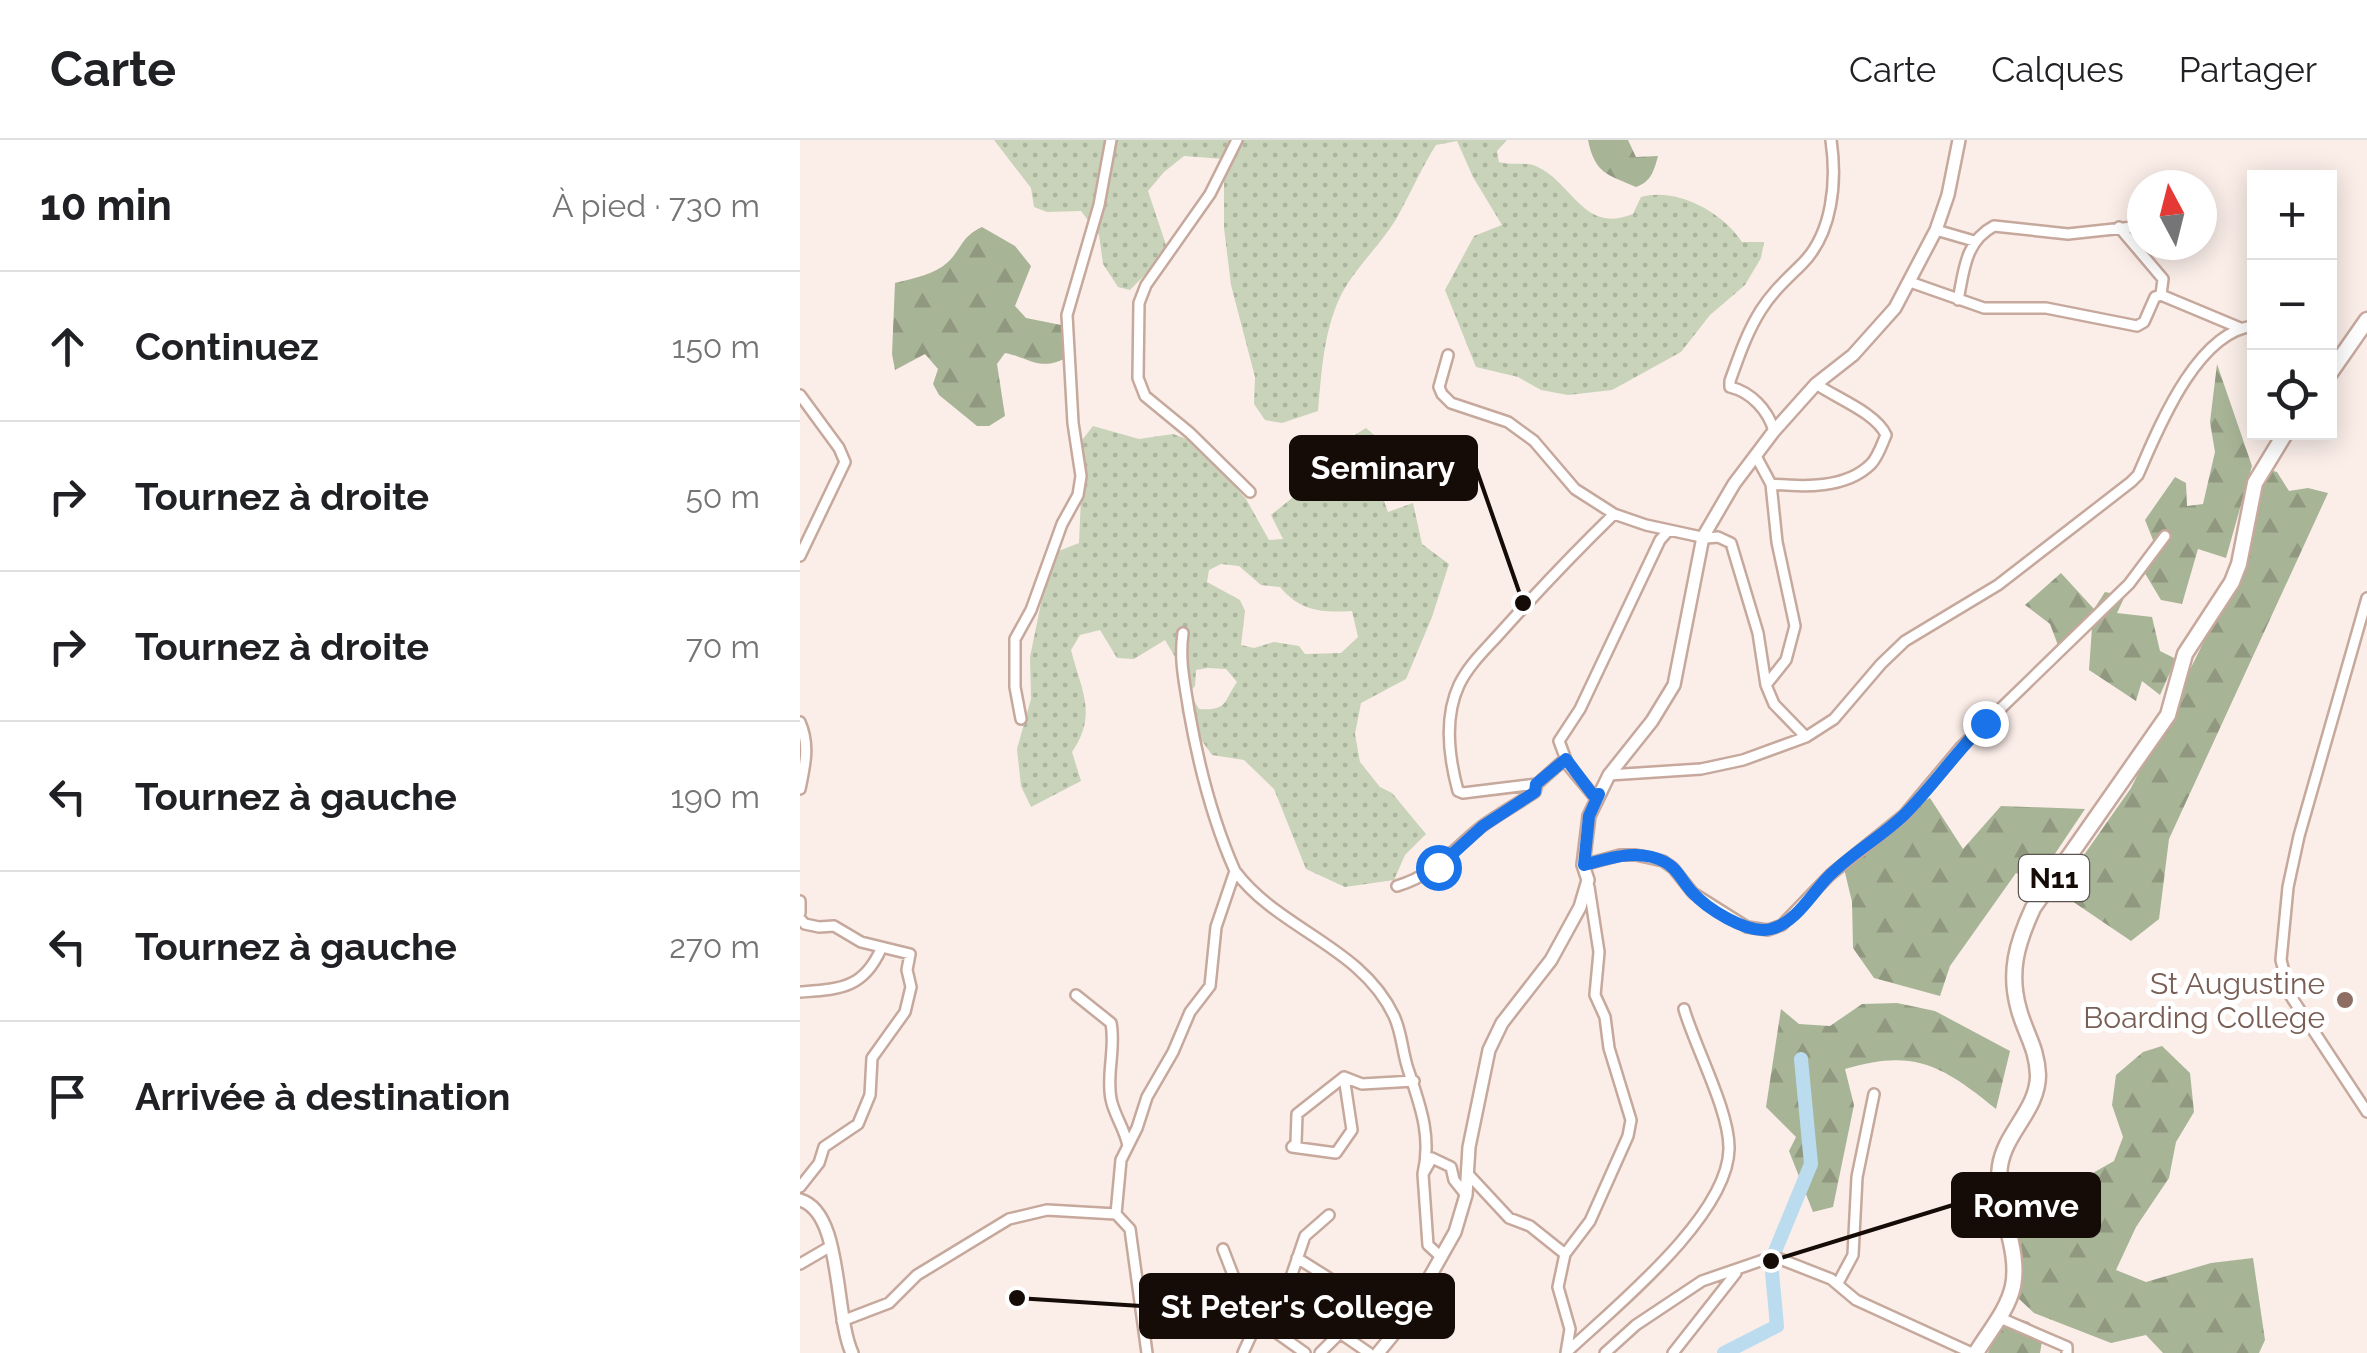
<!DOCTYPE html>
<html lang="fr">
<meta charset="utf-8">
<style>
:root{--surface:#fff;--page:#f2f2f2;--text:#202124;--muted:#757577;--line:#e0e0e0}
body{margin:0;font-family:Raleway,sans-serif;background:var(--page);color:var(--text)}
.controls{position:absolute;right:30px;top:30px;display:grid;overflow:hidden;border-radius:0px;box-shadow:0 5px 25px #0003}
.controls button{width:90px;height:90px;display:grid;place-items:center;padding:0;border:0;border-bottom:2px solid var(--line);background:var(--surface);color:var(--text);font:50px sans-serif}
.compass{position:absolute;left:1327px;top:30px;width:90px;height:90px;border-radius:50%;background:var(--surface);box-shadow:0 5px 25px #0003;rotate:353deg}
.stop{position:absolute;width:30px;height:30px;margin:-22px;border:8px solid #1a73e8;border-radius:50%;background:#fff}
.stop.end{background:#1a73e8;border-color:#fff;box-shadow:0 2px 10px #0008}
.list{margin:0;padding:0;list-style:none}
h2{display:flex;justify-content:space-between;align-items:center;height:130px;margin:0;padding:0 40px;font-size:42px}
h2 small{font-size:32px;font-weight:400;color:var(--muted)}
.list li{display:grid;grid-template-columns:65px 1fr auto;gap:30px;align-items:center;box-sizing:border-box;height:150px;padding:0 40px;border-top:2px solid var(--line)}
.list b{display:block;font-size:38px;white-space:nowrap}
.list em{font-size:32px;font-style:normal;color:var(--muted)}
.icon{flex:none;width:55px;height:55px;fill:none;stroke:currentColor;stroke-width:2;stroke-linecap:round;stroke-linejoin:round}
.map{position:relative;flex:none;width:1567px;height:1213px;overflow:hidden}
header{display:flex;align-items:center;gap:60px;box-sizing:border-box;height:140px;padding:0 50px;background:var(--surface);border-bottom:2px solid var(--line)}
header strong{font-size:48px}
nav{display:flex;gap:55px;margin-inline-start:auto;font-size:35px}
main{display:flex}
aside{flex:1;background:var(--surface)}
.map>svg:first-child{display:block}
</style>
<header>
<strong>Carte</strong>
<nav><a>Carte</a><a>Calques</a><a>Partager</a></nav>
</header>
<main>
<aside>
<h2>10 min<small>À pied · 730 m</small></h2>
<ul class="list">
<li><svg class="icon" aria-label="ahead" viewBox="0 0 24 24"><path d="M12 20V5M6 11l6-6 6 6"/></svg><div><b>Continuez</b></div><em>150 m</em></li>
<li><svg class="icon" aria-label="right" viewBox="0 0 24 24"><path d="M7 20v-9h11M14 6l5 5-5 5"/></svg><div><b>Tournez à droite</b></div><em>50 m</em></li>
<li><svg class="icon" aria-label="right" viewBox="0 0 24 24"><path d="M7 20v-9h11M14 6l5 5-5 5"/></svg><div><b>Tournez à droite</b></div><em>70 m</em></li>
<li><svg class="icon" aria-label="left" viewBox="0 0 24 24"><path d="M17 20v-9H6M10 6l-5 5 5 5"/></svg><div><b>Tournez à gauche</b></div><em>190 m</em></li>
<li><svg class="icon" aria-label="left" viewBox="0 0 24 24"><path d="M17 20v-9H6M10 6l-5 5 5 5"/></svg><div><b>Tournez à gauche</b></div><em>270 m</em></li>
<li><svg class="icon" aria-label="arrive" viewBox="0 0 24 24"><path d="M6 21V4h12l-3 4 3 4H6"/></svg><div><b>Arrivée à destination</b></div></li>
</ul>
</aside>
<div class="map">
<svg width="1567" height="1213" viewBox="0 0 1567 1213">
<defs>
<pattern id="grass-dots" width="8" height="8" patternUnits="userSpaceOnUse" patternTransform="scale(2.5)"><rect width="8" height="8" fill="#c8d3b9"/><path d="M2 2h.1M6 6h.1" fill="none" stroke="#abb49e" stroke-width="1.8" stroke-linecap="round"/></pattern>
<pattern id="forest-firs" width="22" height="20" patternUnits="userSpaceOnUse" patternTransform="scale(2.5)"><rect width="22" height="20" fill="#a8b496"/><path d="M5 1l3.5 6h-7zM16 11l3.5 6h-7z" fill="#909980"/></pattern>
</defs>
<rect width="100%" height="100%" fill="#fbeee9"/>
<path fill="url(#grass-dots)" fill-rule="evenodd" d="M194 0H707L697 11 699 22C712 26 726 21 738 27 774 45 784 94 833 74L841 57C876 47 923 72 942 102H964L961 118 945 145 910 175 881 212 812 250 768 255 741 250 718 237 676 227 645 150 674 96 702 85 673 37 657 1 636 5C622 27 612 50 599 74 586 98 564 119 548 143 524 180 522 228 518 271L482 283 465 280 454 264 455 237 431 145 424 88V19L384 16 364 32 348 51 368 111 330 150 318 147 303 124 299 95 281 71 247 72 234 67 231 48Z
M293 286 339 299 373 294 407 306 421 331 446 359 469 400 483 399 471 375 518 337 545 301 566 288 597 315 578 344 588 372 613 363 622 404 649 424 632 477 606 539 561 563 555 594 560 622 580 647 592 653 626 694 605 715 594 740 545 747 506 729 474 649 444 620 412 615 382 573 378 522 365 500 334 519 317 518 300 490 280 495 271 510C281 550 298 574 272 612L281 641 231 667 221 646 217 609 231 559 230 517 251 414 279 403 282 334 279 304ZM421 424 439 426 461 445 480 447C500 471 522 473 552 471L558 497 541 513 505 514 499 506 474 502 454 508 441 505 445 471 440 460 407 442 409 430ZM408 528 426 529 437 542C423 562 428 571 399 569L389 552 395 546 396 530Z"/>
<path fill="url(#forest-firs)" d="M788 0H828L836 17 858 16C854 31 851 42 836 47 807 34 795 34 788 0Z
M182 87 215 106 231 126 215 166 226 178 261 185 272 203 271 215C241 233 234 219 205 213L197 224 205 276 189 286H177L139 255 133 244 138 229 125 214 95 230 92 214 95 143C114 138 134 135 148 122 163 107 161 97 182 87Z
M1417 224 1452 326 1426 418 1398 409 1382 464 1361 460 1340 425 1355 405 1345 380 1375 337 1386 343 1387 366 1403 364 1415 312 1410 282Z
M1463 328 1477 332 1489 351 1508 348 1528 353 1369 699 1359 779 1331 801 1269 759 1279 722 1331 648 1444 421Z
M1261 433 1294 469 1305 452 1325 456 1317 473 1352 477 1360 511 1376 519 1360 555 1342 541 1336 561 1289 530 1292 488 1283 482 1259 508 1250 484 1225 465Z
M1130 658 1163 709 1201 666 1285 669 1236 742 1216 733 1150 826 1140 856 1074 838 1053 808 1052 762 1042 720 1113 665Z
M1097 863 1135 871 1210 911 1196 969C1143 926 1114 908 1045 929L1054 965 1033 1067 1013 1072 989 1011 996 997 966 967 981 869 999 884 1030 886 1062 864Z
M1362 906 1390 933 1394 972 1376 1002 1369 1038 1336 1087 1316 1130 1346 1142 1411 1123 1453 1118 1465 1200 1459 1213H1363L1346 1195 1311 1203 1234 1173 1218 1158 1206 1175 1229 1182 1242 1201 1240 1213H1188L1221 1130 1218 1090 1238 1064 1314 1021 1323 997 1312 965 1316 935 1343 912Z"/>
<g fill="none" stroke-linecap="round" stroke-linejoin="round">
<path stroke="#bbdbef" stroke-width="14" d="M924 1213 977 1186 971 1121 1011 1024 1001 919"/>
<defs>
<path id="minor" d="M437 0 410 54 346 145 339 163 338 238 345 256 390 293 450 352
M1402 78 1403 60
M1136 90 1174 101
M1110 142 1184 168H1246L1337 186 1344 182 1355 157 1361 155 1363 139 1319 87
M1361 155 1440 188
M1158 160C1164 131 1165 101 1194 86L1268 94 1342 86
M648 215 639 247 642 254 651 263 708 282 734 301 775 349 814 374 846 385 906 398 918 397 931 403 958 493 966 545 974 564 1006 597
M0 255 39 308 45 322 0 416
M974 291C968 270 951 252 930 247V241C939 216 947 192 961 170 973 151 987 139 1002 124 1033 93 1037 41 1031 0
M956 316 971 344 977 402 995 486 986 520 966 545
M971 344C1003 347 1046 349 1071 324 1078 317 1082 304 1086 295 1076 273 1038 259 1016 244
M1567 458 1499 696 1488 747 1481 820 1490 855 1567 972
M383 493C379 521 385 544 389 571 399 628 412 679 435 731
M221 579 215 547V499L231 470 262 384 278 355 281 336 273 283 267 175 299 65 311 0
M0 582C10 605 5 625 0 649
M809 635 901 629 943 620 1006 597 1034 579 1081 524 1105 501 1198 445 1331 342 1338 335C1358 289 1397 191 1454 186
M737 644 663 653 658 651C649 618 644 577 659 545 669 524 687 508 702 491 738 451 776 411 814 374
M799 655H793L768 625 759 601 780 569 860 400 869 390
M783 725 820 715H836L863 721 873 728 893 753 947 787 968 790 982 785 1030 735 1104 675 1161 607 1329 444 1365 396
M597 746C636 734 651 711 681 687 699 674 717 664 735 652L737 644 765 619
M0 761V773
M0 779 5 784 19 787 34 786 61 802 110 814 107 830 111 847 105 872 72 918 70 955 58 984 24 1007 19 1023 0 1047
M0 852C40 849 63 849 81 809
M276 855 311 883C316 909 306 934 311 959 314 975 325 989 328 1006
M544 937 552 990 536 1013 492 1007 496 1003 497 974Z
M544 937 562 944 614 941
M623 1034 628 1105 640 1116
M669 1035 709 1078 730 1086 765 1114
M316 1074 321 1020 337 988 347 957 373 912 390 872 410 846 416 787 435 731C479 790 561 806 594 876 602 893 602 911 608 929 620 965 632 996 623 1034L632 1018 651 1027 654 1040 666 1055
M423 1109 454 1189 443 1213
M497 1118 556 1155 554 1174 540 1193
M0 1124 31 1106
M1038 1143 1053 1115 1057 1037 1074 954
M1198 1177 1267 1207V1213
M42 1181 89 1163 117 1135 209 1079 247 1070 316 1074 330 1089 347 1213
M768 1211C815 1167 928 1076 929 1009 930 972 895 907 884 869
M505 1213 453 1176 491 1137 505 1096 529 1075
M520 1213 540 1193 569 1213
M766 1213 770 1189 758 1147 765 1114 790 1081 828 996 831 980 809 908 805 877 795 855 799 812 789 747
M805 1213 836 1185 902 1141 966 1119H980L1031 1139 1056 1160 1172 1213
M873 1213 936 1133"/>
<path id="major" d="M0 1060C43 1072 34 1174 52 1213
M578 1213 606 1179 655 1092 666 1055 669 1007 689 910 702 883 751 820 780 767 788 740 783 725 789 676 809 635 852 581 874 545 903 397 934 344 974 291 1016 244 1053 215 1095 168 1136 90 1148 55 1159 0"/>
<path id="highway" d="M1530 233 1567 180
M1176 1213C1188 1193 1208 1170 1213 1146 1221 1107 1194 1066 1200 1026 1205 992 1238 970 1238 935 1237 908 1226 895 1219 870 1208 832 1217 803 1233 768L1368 575 1385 514 1432 442 1439 424 1455 343 1486 292"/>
</defs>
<use href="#minor" stroke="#c6a89c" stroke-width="14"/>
<use href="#major" stroke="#c6a89c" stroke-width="16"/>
<use href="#highway" stroke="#c6a89c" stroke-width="19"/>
<use href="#minor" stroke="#fff" stroke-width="9"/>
<use href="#major" stroke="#fff" stroke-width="11"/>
<use href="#highway" stroke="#fff" stroke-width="14"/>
</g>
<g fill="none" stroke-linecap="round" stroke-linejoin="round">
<path stroke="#1a73e8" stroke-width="12" d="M638 727 683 686 735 652 736 644 766 619 793 655 799 654 789 676 784 725C810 718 839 708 865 722 877 728 882 741 891 751 906 768 947 795 971 789 995 783 1011 755 1027 738 1050 714 1080 698 1104 675 1133 646 1156 612 1185 583"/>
</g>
<circle fill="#8d6e63" stroke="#fff" stroke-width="4" cx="1545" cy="860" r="10"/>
<g text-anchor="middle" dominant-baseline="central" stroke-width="10" stroke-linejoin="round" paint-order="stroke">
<rect fill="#fff" stroke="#5b5451" stroke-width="2.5" x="1219" y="715" width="70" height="46" rx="8"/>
<g font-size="28" font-weight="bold" fill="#150b07">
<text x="1254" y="738">N11</text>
</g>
<g font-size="30" fill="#785e54" stroke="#fff" text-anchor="end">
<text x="1525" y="843">St Augustine<tspan x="1525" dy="34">Boarding College</tspan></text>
</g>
</g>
<path fill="none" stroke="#150b07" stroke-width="4" d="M723 463L676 328M971 1121L1153 1065M217 1158L341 1166"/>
<g fill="#150b07" stroke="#fff" stroke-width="4">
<circle cx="723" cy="463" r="10"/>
<circle cx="971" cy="1121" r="10"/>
<circle cx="217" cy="1158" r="10"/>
</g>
<g fill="#150b07" stroke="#150b07" stroke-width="4">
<rect x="491" y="297" width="185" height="62" rx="10"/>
<rect x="1153" y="1034" width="146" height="62" rx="10"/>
<rect x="341" y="1135" width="312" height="62" rx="10"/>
</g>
<g font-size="32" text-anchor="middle" font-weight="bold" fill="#fff">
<text x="583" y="339">Seminary</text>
<text x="1226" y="1077">Romve</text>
<text x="497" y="1178">St Peter's College</text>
</g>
</svg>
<div class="controls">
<button>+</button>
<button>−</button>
<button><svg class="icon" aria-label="locate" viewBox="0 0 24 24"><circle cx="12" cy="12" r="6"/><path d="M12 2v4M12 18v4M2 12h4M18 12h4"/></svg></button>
</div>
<svg class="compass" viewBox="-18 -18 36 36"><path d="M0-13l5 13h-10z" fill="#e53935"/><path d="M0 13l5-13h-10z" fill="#757577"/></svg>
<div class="stop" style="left:638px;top:727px"></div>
<div class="stop end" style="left:1185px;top:583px"></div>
</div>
</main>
